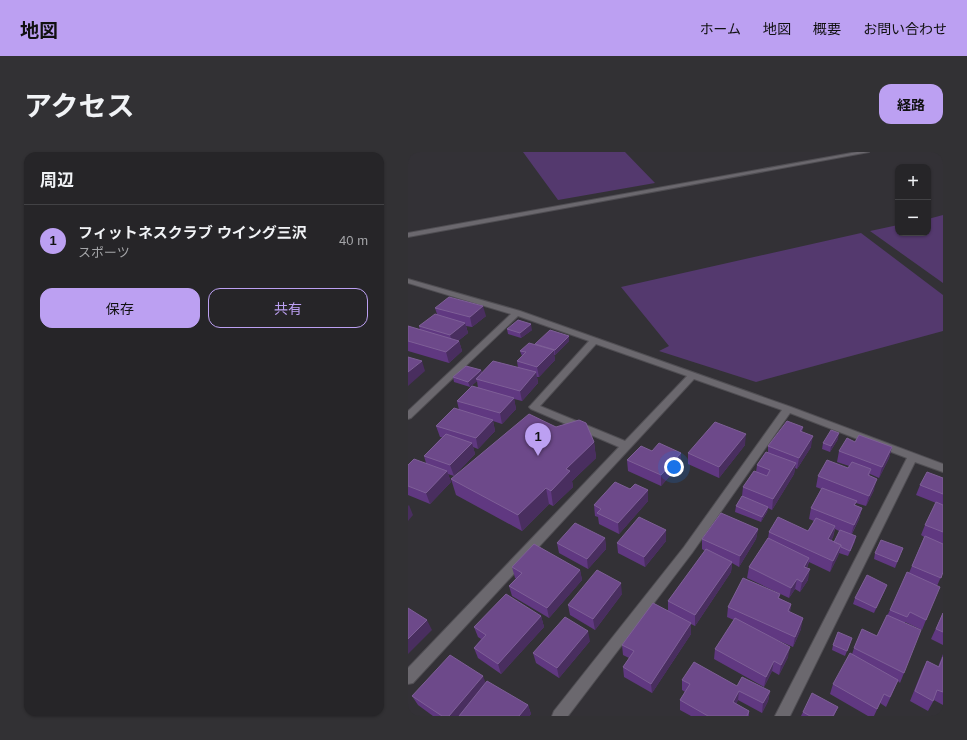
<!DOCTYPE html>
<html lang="ja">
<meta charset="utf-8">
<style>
:root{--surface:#262528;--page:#323134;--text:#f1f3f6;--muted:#a4a5a8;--line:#424245;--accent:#bca0f2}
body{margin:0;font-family:Arial,"Noto Sans JP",sans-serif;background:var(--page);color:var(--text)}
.controls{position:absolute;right:12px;top:12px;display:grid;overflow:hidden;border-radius:8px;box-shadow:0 1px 3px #0004}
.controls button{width:36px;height:36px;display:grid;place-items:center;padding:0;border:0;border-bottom:1px solid var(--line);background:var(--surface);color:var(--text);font:20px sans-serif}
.you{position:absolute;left:266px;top:315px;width:14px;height:14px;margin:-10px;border:3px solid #fff;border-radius:50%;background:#1a73e8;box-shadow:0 0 0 6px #1a73e833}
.badge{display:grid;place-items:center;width:26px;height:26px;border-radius:50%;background:var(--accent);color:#111;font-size:13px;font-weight:700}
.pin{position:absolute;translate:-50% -33px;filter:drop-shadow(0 1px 2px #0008)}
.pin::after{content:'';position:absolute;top:21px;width:14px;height:12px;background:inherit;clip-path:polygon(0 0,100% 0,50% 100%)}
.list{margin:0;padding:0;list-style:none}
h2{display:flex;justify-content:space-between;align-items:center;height:52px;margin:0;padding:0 16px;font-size:17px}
h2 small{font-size:13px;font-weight:400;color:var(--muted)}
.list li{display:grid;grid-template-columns:26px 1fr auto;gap:12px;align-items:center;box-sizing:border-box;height:72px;padding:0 16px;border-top:1px solid var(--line)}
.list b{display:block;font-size:15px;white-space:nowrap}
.list p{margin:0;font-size:13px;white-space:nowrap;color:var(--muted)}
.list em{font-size:13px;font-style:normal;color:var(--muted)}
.actions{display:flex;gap:8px;padding:12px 16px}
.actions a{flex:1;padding:9px 0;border:1px solid var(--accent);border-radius:12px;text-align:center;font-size:14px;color:var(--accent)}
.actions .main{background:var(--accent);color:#111}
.map{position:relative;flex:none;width:535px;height:564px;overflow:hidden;border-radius:12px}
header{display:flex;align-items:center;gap:24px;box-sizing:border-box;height:56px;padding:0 20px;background:var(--accent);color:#111}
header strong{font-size:19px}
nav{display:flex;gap:22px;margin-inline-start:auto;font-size:14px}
.intro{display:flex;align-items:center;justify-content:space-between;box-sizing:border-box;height:96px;padding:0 24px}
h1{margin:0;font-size:28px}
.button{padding:10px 18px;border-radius:12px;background:var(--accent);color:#111;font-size:14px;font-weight:700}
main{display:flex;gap:24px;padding:0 24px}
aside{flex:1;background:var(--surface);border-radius:12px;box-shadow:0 1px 3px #0004}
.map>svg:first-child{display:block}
</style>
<header>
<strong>地図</strong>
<nav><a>ホーム</a><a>地図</a><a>概要</a><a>お問い合わせ</a></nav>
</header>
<div class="intro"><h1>アクセス</h1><a class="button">経路</a></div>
<main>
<aside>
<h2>周辺<small></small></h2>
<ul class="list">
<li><span class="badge">1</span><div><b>フィットネスクラブ ウイング三沢</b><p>スポーツ</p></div><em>40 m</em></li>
</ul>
<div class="actions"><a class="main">保存</a><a>共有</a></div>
</aside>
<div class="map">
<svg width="535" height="564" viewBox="0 0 535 564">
<rect width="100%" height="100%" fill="#333136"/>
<path fill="#54396e" d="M115 0H217L247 31 150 48Z
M535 63V131L462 79 490 73V81H520V67Z
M453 81 535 143V179L348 230 251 199 261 194 213 135Z"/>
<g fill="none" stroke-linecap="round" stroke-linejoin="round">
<defs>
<path id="minor" d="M449 0H461L0 85V81Z
M0 127 112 159 383 255 535 312V320L507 310 382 564H367L499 306 382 261 284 401 160 564H144L146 559 276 395 374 258 286 227 5 531 0 532V516L211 295 123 257 121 255 123 253 181 189 110 164 3 266 0 267V259L103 162 0 131ZM188 192 279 224 217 289 132 254Z"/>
</defs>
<use href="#minor" stroke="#504e53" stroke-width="2"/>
<use href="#minor" fill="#6b686e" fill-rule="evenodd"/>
</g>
<path fill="#603881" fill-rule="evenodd" d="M27 156 78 164 64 175 58 174 60 181 50 189H51L54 199 41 211 0 199V174L12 178 11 174 29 162Z
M99 177 124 178 113 186 100 182Z
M161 184V189L147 203H146L147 208 131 225H129L130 231 114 249 106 247 108 257 94 272 85 269 87 279 70 297 65 295 67 302 46 324 40 322 43 330 22 352 0 343V313L18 311 16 304 34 285H32L28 274 51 258 49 249 70 236 69 229 62 235 46 230 45 225 73 218 74 221 110 216 109 209 114 204 112 199 128 193 127 192Z
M148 275 186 290 188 306 164 329 165 335 145 354 141 352 114 379 48 343 43 327Z
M395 275 394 280 403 295 389 317 387 316 386 322 364 358 360 356 359 360 353 370 327 360 328 354 334 344 335 335 348 320 349 313 360 300V294Z
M430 287 422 300 414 297 415 291Z
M447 290 484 295 481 306 471 326 462 322 461 324 466 338 458 354 448 351 447 353 454 356 451 367 444 382 447 389 440 404 431 401 430 404 422 420 401 410 399 416 400 428 392 440 387 437 381 446 339 426 341 415 360 386 361 380 400 379 406 369 401 367 403 356 413 337 408 335 410 324 440 316 441 314 429 310 431 299ZM427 377 431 379 426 390 423 389 425 385Z
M337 293 311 326 280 312V301Z
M244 299 273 301V311L253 334 220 319 219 308Z
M535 326V420L529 434 518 468 514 478 497 470V471L496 521 492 531 490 529 478 555 472 551 466 564H460L422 542 425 532 444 502 446 496 469 484 482 458 501 421 516 385 513 383 517 373 528 351 508 343 512 333Z
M222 337 240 338V349L211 382 191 372 190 365 187 364 186 353Z
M350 377 348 387 331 415 324 411 323 420 287 474 283 472V482L244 541 216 525 215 515 221 506 215 503 214 493 260 459V449L297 399 294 397V387Z
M197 386 198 397 180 417 151 401 149 391Z
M258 389 237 415 210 401 209 391Z
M495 396 487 416 466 407 467 401Z
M104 415 172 418 174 428 141 466 104 444 101 434 108 426H107Z
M477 438 466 461 445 452 447 446Z
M214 442 187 478 162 463 160 453Z
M372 442 371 446 383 452 382 460 393 477 385 495 362 485 380 505 371 523 364 519 356 535 306 507 307 497 326 468 319 465 320 455Z
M535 461V493L523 487Z
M133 464 136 475 93 522 70 506 66 496 73 487 70 485 66 475Z
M444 486 437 504 424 498 425 493Z
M182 489 151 526 128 511 125 501Z
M535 502V553L526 548 520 559 502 549 514 519 519 509 530 515Z
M274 528 329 534 362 539 360 549 354 561 330 548 328 552 341 559V564H283L272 558V548L277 540 274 538Z
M77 531 120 553 123 562 121 564H25L10 553 4 544Z
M430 555 426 564H393L395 560Z"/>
<path fill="#492e5f" d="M75 154 78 164 64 175 62 165Z
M57 171 60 181 45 193 42 183Z
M123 172 124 178 113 186 112 181Z
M161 184V189L147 203V198Z
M51 189 54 199 41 211 38 200Z
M146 198 147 208 131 225 129 215Z
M14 209 17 219 0 234V220Z
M73 218 74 224 68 227 69 229 62 235 60 230Z
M128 220 130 231 114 249 112 239Z
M106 246 108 257 94 272 92 261Z
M85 268 87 279 70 297 68 286Z
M431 281 430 287 422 300 423 294Z
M338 282 337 293 311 326V315Z
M405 284 403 295 389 317 391 306Z
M186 290 188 306 164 329 165 335 145 354 143 339 158 317Z
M64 291 67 302 46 324 42 313Z
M484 295 481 306 471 326 474 315Z
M273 301V311L253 334V323Z
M388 311 386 322 364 358 365 347Z
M39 319 43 330 22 352 18 341Z
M469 327 466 338 458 354 461 344Z
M138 336 141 352 114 379 110 363Z
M240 338V349L211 382 210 371Z
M1 353 5 363 0 369V354Z
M360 355 359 360 353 370 354 365Z
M454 356 451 367 443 383 446 373Z
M427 374 425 385 417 398 420 387Z
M350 377 348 387 331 415 332 404Z
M258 378V389L237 415 236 405Z
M448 384 447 389 440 404Z
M197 386 198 397 180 417 179 407Z
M433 393 430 404 422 420 425 409Z
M401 406 399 416 396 415Z
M324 410 323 420 287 474V463Z
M402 417 400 428 392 440 394 430Z
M172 418 174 428 141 466 139 456Z
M389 427 387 437 381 446 383 436Z
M213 431 214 442 187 478 185 467Z
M479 433 477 438 466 461 468 456Z
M383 452 381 462 380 459Z
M133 464 136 475 93 522 90 512Z
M395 466 393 477 385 495 387 485Z
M19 468 24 478 0 502V487Z
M283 471V482L244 541 243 532Z
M180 479 182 489 151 526 149 516Z
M382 495 380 505 371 523 373 513Z
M366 509 364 519 356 535 358 525Z
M75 524 79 534 53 564H41Z
M331 539 330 548 324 560 325 550Z
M362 539 360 549 354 561 355 551Z
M120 553 123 562 121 564H111Z"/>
<path fill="#6d498a" stroke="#7e5f97" d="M41 145 75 154 62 165 27 156Z
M27 162 57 171 42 183 11 174Z
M110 168 123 172 112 181 99 177Z
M0 174 51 189 38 200 0 189Z
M142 178 161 184 147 198 127 192Z
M121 191 146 198 129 215 109 209 118 200 112 199Z
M0 205 14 209 0 220Z
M85 209 128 220 112 239 68 227Z
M58 214 73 218 60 230 45 225Z
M64 234 106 246 92 261 49 249Z
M46 256 85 268 68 286 28 274Z
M121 262 148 275 171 268 178 271 186 290 158 317 162 319 143 339 138 336 110 363 43 327Z
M379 269 395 275 392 279 405 284 391 306 360 294Z
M307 270 338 282 311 315 280 301Z
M423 278 431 281 423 294 415 291Z
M38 282 64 291 42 313 16 304Z
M451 283 484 295 474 315 431 299 439 286 447 290Z
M251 291 273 301 253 323 219 308 233 294 244 299Z
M358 300 388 311 365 347 335 335 346 319 359 324 362 318 349 313Z
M6 307 39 319 18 341 0 334V313Z
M419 308 440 316 444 310 463 317 460 323 469 327 461 344 410 324Z
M519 320 535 326V342L512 333Z
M207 330 222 337 227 332 240 338 210 371 189 361 193 357 186 353Z
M414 336 449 349 446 353 454 356 446 373 403 356Z
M334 344 360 355 354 365 328 354Z
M528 350 535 353V380L517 373Z
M313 361 350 377 332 404 294 387Z
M231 365 258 378 236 405 209 391Z
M370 365 400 379 408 366 427 374 420 387 433 393 425 409 361 380Z
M167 371 197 386 179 407 149 391Z
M432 378 448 384 442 399 433 395V393L426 390Z
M517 384 535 392V420L533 426 504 414Z
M360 386 401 406 396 415 402 417 394 430 389 427 383 436 341 415Z
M473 388 495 396 489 410 467 401Z
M126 392 172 418 139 456 101 434 114 421 104 415Z
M298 397 324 410 287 463 260 449Z
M189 418 213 431 185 467 160 453Z
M499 420 532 435 518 468 502 460 499 465 482 458Z
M459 423 479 433 468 456 447 446Z
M335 426 372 442 370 446 383 452 380 459 395 466 387 485 320 455Z
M98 442 133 464 90 512 66 496 78 483 66 475Z
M245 451 283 471 243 532 215 515 226 499 214 493Z
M0 456 19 468 0 487Z
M535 461V480L528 477Z
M479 463 513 478 496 521 446 496 454 477 469 484Z
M157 465 180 479 149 516 125 501Z
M327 466 382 495 373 513 366 509 358 525 307 497Z
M430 480 444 486 439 499 425 493Z
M442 501 490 528 482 545 476 542 469 557 425 532Z
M42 503 75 524 41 564H34L4 544Z
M535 505V540L529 538 525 549 507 539 519 509 531 515Z
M286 510 329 534 334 525 362 539 355 551 331 539 325 550 341 559 339 564H300L272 548 282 532 274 528Z
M79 529 120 553 111 564H51Z
M404 541 430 555 425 564H402L395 560Z"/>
</svg>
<div class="controls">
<button>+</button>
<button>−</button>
</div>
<div class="you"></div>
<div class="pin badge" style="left:130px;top:304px">1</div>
</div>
</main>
